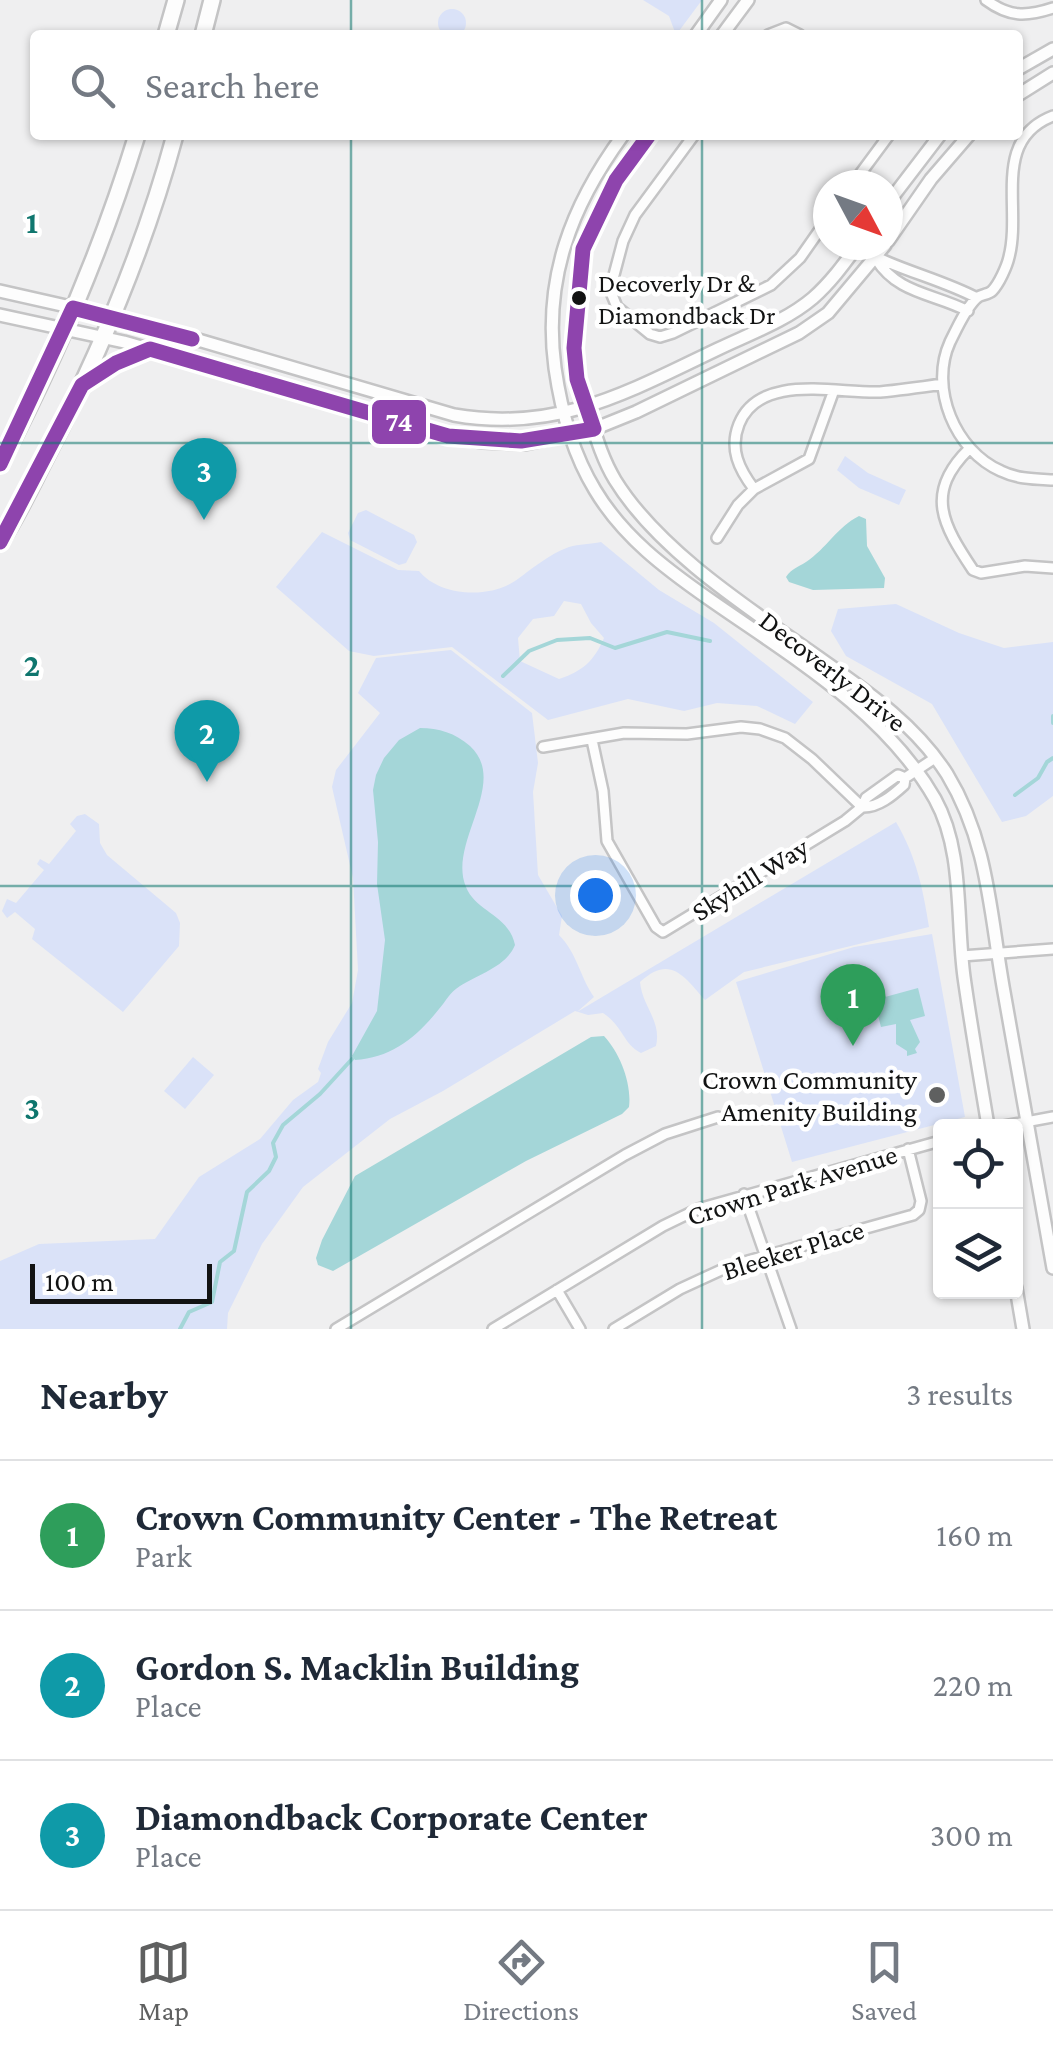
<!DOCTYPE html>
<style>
:root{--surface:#fff;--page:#f2f2f3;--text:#1f2937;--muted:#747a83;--line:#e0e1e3;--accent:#5f6060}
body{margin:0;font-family:"Crimson Pro",serif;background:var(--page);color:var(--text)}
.controls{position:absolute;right:30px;bottom:30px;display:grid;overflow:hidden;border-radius:10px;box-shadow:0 2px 8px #0004}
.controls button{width:90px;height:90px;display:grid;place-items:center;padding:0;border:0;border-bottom:2px solid var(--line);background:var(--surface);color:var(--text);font:50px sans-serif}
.compass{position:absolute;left:813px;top:170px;width:90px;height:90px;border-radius:50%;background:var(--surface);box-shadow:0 2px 8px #0004;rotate:131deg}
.scale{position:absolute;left:30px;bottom:25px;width:182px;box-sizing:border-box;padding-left:10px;border:5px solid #121313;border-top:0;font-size:28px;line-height:35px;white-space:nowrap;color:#121313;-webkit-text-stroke:8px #fff;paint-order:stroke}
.you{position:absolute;left:595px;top:895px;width:35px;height:35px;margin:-25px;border:8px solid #fff;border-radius:50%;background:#1a73e8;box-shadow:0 0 0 15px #1a73e833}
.badge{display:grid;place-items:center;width:65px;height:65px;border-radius:50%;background:var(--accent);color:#fff;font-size:32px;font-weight:700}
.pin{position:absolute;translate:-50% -82px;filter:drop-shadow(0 2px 5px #0008)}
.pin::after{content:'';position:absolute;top:52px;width:35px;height:30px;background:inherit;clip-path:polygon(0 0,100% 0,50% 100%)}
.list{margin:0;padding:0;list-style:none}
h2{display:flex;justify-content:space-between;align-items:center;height:130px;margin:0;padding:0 40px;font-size:42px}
h2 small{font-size:32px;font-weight:400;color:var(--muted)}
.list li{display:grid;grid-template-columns:65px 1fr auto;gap:30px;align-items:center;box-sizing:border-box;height:150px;padding:0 40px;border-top:2px solid var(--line)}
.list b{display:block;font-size:38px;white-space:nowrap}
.list p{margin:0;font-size:32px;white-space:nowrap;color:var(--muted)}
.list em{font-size:32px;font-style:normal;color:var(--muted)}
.icon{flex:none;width:55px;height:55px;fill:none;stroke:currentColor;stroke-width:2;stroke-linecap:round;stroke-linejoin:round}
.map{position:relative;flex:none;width:1053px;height:1329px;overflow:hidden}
.search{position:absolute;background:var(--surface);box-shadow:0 2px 8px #0004;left:30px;right:30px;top:30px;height:110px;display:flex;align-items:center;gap:25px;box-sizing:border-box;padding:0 35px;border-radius:10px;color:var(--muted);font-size:38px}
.sheet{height:580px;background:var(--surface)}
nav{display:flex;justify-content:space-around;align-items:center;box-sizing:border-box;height:140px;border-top:2px solid var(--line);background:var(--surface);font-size:28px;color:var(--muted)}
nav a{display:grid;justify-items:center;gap:5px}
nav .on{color:var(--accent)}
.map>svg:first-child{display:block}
</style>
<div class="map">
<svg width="1053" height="1329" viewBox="0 0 1053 1329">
<rect width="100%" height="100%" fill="#efeff0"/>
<path fill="#dae2f8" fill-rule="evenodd" d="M643 0H702L676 35 669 16Z
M438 23a14 14 0 1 1 28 0a14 14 0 1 1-28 0Z
M845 456 868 473 906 490 899 505 859 488 837 470Z
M366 510 414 535 417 542 406 563 399 565 350 540 348 533 358 513Z
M322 532 398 570 419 571C439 596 488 599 515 581 532 569 549 554 569 547 579 544 591 544 601 542L659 590 714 623 813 702 795 724 757 706 717 703 684 711 628 699 548 720 452 647 374 656 349 651 276 587ZM564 601 581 604 591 623 604 638C594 661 583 671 559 679L520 661 518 638 533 619 554 616Z
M896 604 959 633 1004 648 1053 642V796L1026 816 1002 822 932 704 846 656 831 631 838 609Z
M451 650 532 713 538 763 533 792 538 875 562 916 559 935C577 953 580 977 594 997L577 1012 896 822C916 856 923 888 929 927L744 972 705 1000C684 976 670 954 640 982 642 1006 662 1021 656 1046L641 1053C623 1044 623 1026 603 1013L588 1015 575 1011 443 1091 390 1119 303 1187 262 1244 228 1313 227 1329H0V1261L39 1244 155 1239 199 1177 260 1139 293 1100 318 1082 321 1073 318 1069 328 1042 352 1003 358 970 353 878 332 787 336 770 380 713 358 693 376 658Z
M85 814 99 824 100 843 107 855 176 913 180 923 179 946 123 1012 32 939 35 929 15 912 7 918 2 911 7 899 16 903 44 870 37 864 40 859 49 864 76 831 70 824 77 816Z
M932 934 965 1117 792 1162 736 982 854 947Z
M193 1057 214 1075 185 1109 164 1091Z"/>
<path fill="#a4d6d8" d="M859 516 866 519 867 546 885 578 884 588 813 590 789 582 786 577C792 568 797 568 806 562 826 549 837 527 859 516Z
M420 728C439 728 455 733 470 746 510 783 447 843 466 887 476 912 509 915 515 945 506 967 478 974 460 986 450 992 446 1001 439 1009 417 1037 391 1058 355 1060L352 1056 377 1011 385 940 377 884 378 842 373 790 376 775 384 758 399 740Z
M918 988 925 1016 910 1020 920 1042 915 1049 917 1053 907 1056V1051L896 1044V1024L881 1027 874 1000Z
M604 1036C620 1053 632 1084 629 1107L622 1114 526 1161 333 1271 318 1265 316 1258 322 1240 355 1176 591 1037Z"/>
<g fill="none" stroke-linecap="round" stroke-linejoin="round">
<path stroke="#a4d6d8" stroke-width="4" d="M503 676 529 651 557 640 590 638 615 648 667 632 710 641
M1053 716V723
M1015 795 1038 778 1047 762 1053 758
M180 1329 189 1312 212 1302 220 1262 234 1251 247 1192 269 1171 276 1157 273 1143 283 1125 320 1094 352 1059"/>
<defs>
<path id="minor" d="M986 0C1009 17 1026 17 1053 8
M768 35 786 28 800 35
M1053 116C991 140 1022 207 1009 257 1007 266 999 284 992 291 989 294 981 295 978 297 967 305 956 330 950 342 929 388 955 451 1001 471 1017 479 1035 479 1053 480
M694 135 635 215 623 241 610 290 617 307 650 334 660 337 673 333 771 285 800 258 828 218
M852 185 889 135
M855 245C892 269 937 277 977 298
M876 259C898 294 933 293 968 311
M969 449C924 493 943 525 973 570L981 573 1025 566 1053 568
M754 489C739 469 729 449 739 424 760 372 838 394 880 392 901 390 922 387 942 384
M717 538 738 505 754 489 809 459 834 390
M592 740 603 791 607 841 656 927 663 932 845 821 862 807 866 798 898 775 905 778
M543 747 624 733 687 734 741 727 760 729 785 738 812 759 862 807
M862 807C878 808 893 795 904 785L905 778 935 758
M962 956 1053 949
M1004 1126 1053 1117
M744 1194 791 1329
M557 1290 580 1329
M336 1329 625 1155 665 1134 718 1117
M493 1329 663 1226 698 1209 940 1141
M614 1329 680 1289 730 1266 913 1215 919 1210 921 1201 908 1149"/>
<path id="tertiary" d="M696 35 721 0
M722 35 748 0
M1018 69 1053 49
M1018 95 1053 73
M623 135C571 206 543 279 555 368 561 410 573 454 595 490 623 537 666 569 709 599 789 655 885 711 935 799 964 851 956 918 964 977 971 1027 980 1077 988 1126
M649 135C602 199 578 240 575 321 574 350 575 375 585 402 594 429 600 455 615 480 660 553 756 613 825 662 871 694 917 727 947 774 989 843 990 915 1004 992 1020 1084 1036 1176 1053 1268
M888 203 940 135
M888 241 931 179 969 135
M0 291 137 322 454 415C557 433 628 392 718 349 749 334 786 321 813 298 831 282 844 264 858 245
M0 315 124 342 448 436 483 442 525 444 594 429 636 412 799 333 828 313 885 245
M1016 1288 1023 1329"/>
<path id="primary" d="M166 35 176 0
M203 35 212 0
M85 382 116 363 150 349
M0 464C55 359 102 249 137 135
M0 542C18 515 32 484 47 455 100 353 145 246 175 135"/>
</defs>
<use href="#minor" stroke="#c4c4c5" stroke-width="14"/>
<use href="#tertiary" stroke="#c4c4c5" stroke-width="16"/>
<use href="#primary" stroke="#c4c4c5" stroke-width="20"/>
<use href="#minor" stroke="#fdfdfd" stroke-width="9"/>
<use href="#tertiary" stroke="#fdfdfd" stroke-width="11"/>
<use href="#primary" stroke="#fdfdfd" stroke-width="15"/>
<defs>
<path id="bus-1" d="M0 464 73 308 192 339
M0 542 82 385 116 363 150 349 448 436 521 441 594 429 577 379 574 348 583 249 616 180 649 135"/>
</defs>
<use href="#bus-1" stroke="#fff" stroke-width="22"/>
<use href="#bus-1" stroke="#8e44ad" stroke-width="15"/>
</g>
<path fill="none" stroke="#0f766e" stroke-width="2.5" stroke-opacity="0.55" d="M351 0V35M702 0V35M351 135V1329M702 135V1329M0 443H1053M0 886H1053"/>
<circle fill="#121313" stroke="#fff" stroke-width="4" cx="579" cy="298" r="9"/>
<circle fill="#5f6060" stroke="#fff" stroke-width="4" cx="937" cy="1095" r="10"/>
<g text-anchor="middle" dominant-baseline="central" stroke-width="9" stroke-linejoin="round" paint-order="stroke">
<g font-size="26" fill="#121313" stroke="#fff" text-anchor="start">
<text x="598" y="283">Decoverly Dr &amp;<tspan x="598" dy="32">Diamondback Dr</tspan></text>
</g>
<g font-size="28" fill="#121313" stroke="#fff">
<text transform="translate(833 671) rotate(38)">Decoverly Drive</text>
<text transform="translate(750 879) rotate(-32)">Skyhill Way</text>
<text transform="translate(792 1185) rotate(-17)">Crown Park Avenue</text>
<text transform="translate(793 1250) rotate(-17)">Bleeker Place</text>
</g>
<g font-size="28" fill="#121313" stroke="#fff" text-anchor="end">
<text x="917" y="1079">Crown Community<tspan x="917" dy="32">Amenity Building</tspan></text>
</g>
</g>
<g font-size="32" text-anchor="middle" font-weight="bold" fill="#0f766e" stroke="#fff" stroke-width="9" stroke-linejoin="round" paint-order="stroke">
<text x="32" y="233">1</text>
<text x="32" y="676">2</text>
<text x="32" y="1119">3</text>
</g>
<rect stroke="#fff" stroke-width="4" x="370" y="398" width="58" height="48" rx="10" fill="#8e44ad"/>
<g font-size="28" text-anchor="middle" font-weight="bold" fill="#fff">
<text x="399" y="431">74</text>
</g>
</svg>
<div class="controls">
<button><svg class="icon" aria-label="locate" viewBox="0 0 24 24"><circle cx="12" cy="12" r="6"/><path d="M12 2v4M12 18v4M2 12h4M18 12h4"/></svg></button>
<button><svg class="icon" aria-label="layers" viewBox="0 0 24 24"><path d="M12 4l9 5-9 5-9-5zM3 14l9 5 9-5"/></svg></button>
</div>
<svg class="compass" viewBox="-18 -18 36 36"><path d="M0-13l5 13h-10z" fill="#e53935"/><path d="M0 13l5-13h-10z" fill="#747a83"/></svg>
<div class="scale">100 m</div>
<div class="you"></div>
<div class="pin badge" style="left:853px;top:1046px;background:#2e9e5b">1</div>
<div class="pin badge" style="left:207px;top:782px;background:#0f9aa8">2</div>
<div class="pin badge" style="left:204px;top:520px;background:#0f9aa8">3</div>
<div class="search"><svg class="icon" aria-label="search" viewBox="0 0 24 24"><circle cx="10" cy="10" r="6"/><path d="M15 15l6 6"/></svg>Search here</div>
</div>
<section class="sheet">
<h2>Nearby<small>3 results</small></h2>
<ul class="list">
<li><span class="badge" style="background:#2e9e5b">1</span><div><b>Crown Community Center - The Retreat</b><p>Park</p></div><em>160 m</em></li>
<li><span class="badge" style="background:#0f9aa8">2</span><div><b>Gordon S. Macklin Building</b><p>Place</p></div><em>220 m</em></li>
<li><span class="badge" style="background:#0f9aa8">3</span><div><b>Diamondback Corporate Center</b><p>Place</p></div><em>300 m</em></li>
</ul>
</section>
<nav>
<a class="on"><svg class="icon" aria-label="map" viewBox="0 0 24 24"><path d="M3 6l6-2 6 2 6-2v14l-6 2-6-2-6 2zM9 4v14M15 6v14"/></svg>Map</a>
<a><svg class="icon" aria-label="directions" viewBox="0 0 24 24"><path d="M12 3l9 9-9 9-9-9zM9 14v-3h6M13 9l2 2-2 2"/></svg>Directions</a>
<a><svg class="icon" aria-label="saved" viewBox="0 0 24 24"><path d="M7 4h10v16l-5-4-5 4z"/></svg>Saved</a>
</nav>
